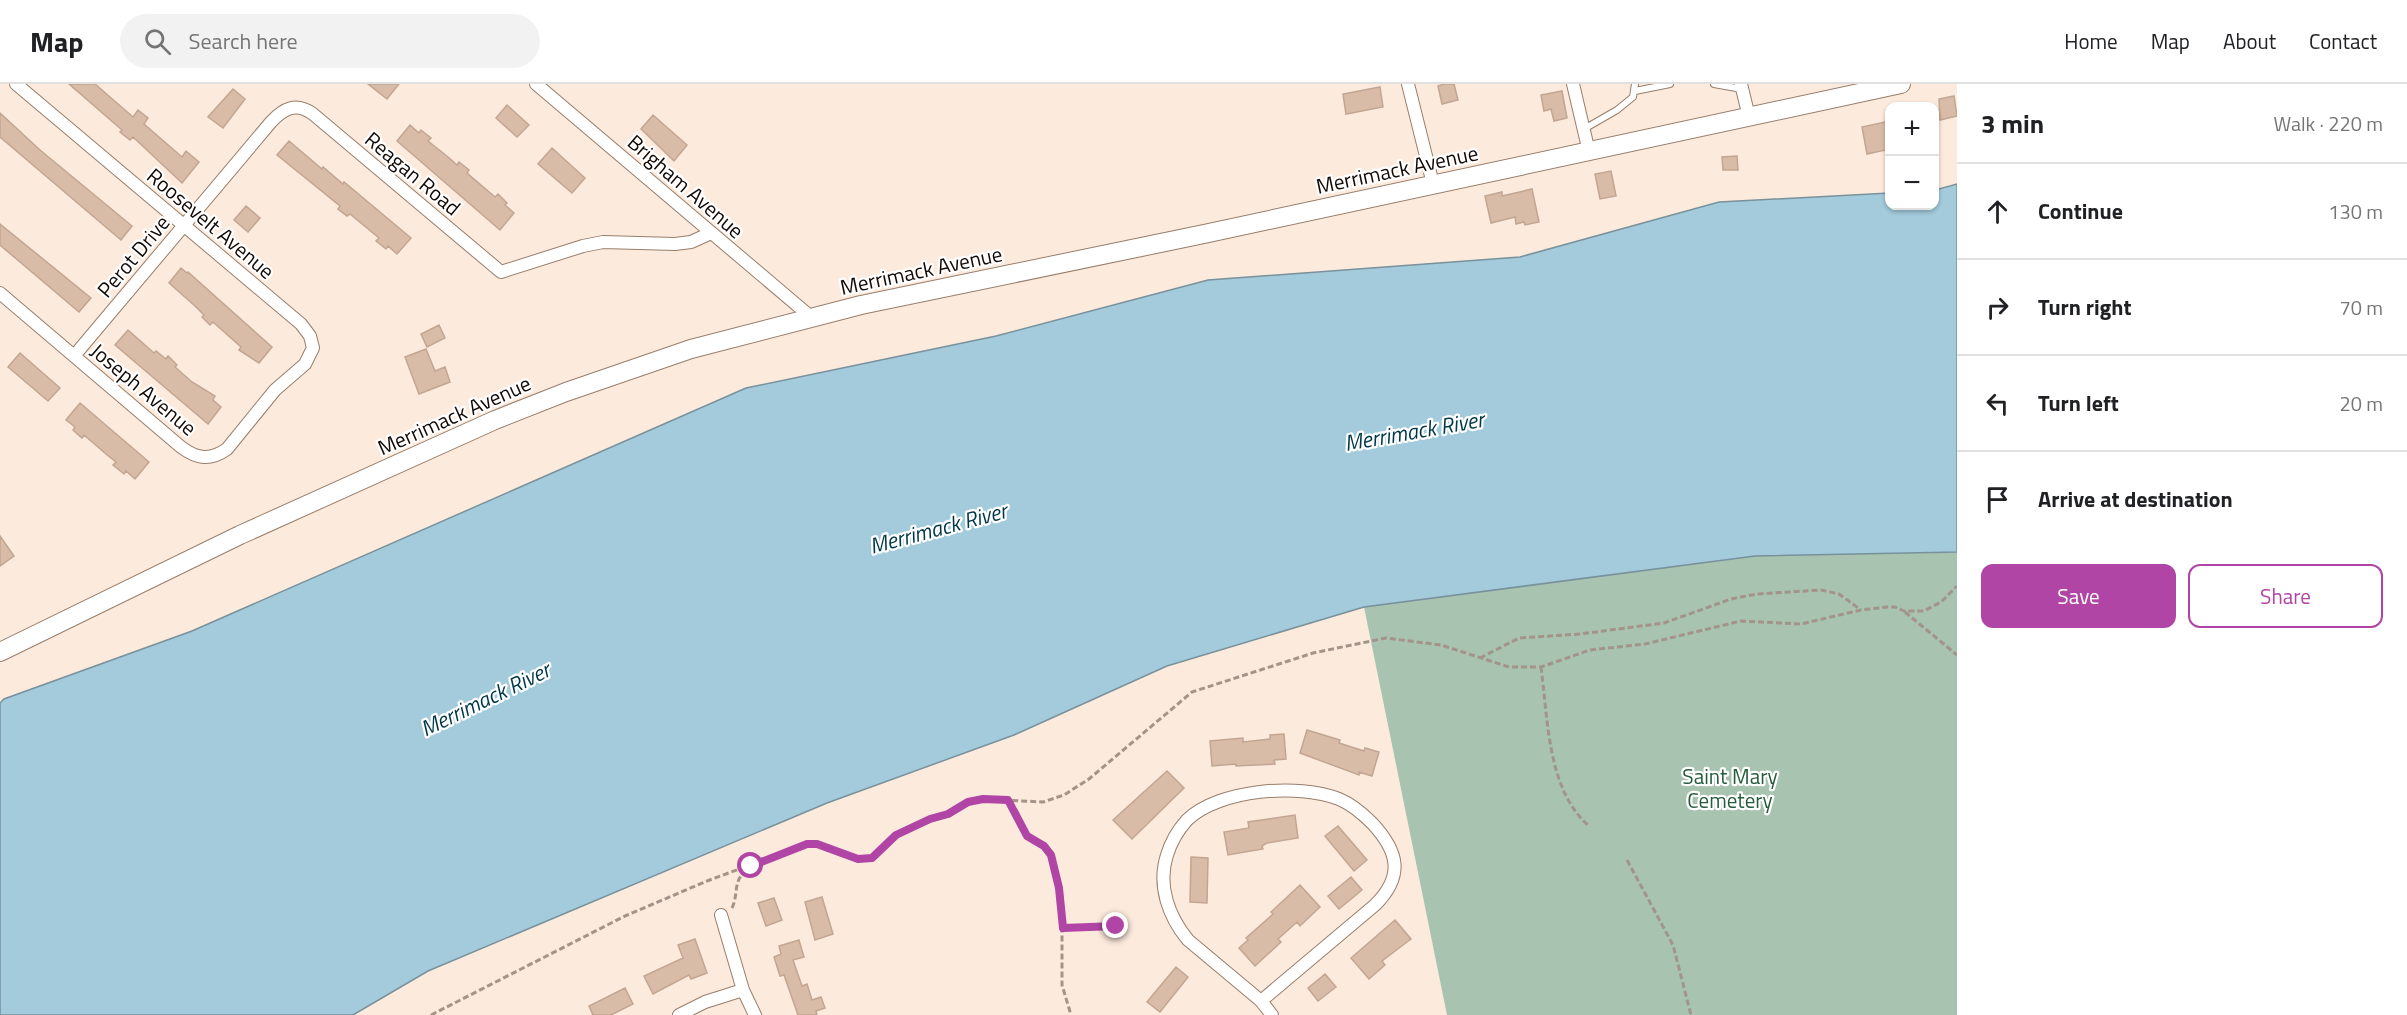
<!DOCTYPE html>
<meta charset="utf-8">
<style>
:root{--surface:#fff;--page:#f2f2f2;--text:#202124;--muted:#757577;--line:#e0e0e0;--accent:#b145a5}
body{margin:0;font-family:"Titillium Web",sans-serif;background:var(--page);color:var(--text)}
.controls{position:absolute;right:18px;top:18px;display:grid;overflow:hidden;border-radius:12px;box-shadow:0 2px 4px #0004}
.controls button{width:54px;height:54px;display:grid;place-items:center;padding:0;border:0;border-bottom:2px solid var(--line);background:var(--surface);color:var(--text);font:30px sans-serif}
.stop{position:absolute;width:18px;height:18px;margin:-14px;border:4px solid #b145a5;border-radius:50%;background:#fff}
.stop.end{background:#b145a5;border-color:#fff;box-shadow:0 2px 6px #0008}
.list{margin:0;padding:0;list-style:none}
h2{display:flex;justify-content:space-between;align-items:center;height:78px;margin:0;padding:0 24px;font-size:26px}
h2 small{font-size:20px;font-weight:400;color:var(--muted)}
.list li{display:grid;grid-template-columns:39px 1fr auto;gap:18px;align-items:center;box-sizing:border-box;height:96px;padding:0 24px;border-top:2px solid var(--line)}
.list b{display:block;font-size:22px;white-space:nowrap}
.list em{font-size:20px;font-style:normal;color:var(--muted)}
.actions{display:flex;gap:12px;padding:18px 24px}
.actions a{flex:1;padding:14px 0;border:2px solid var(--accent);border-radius:12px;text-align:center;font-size:21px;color:var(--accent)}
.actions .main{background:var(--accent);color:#fff}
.icon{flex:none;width:33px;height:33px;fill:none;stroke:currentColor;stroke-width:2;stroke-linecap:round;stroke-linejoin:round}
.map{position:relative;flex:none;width:1957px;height:931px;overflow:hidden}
header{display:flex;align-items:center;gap:36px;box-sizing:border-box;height:84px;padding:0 30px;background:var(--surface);border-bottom:2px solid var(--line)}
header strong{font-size:28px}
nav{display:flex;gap:33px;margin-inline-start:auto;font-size:21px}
.search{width:420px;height:54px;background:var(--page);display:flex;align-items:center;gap:15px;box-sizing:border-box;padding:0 21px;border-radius:33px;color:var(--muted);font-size:22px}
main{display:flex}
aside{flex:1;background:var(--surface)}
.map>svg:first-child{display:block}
</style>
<header>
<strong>Map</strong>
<div class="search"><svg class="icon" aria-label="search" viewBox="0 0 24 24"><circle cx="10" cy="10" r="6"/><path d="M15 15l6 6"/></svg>Search here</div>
<nav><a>Home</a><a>Map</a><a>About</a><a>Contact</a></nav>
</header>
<main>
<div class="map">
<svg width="1957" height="931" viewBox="0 0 1957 931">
<rect width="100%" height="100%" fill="#fceadd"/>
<path fill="#a8c3b0" d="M1957 468V931H1447L1364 523 1755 472Z"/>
<path fill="#a3cbdc" stroke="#78919b" stroke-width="1.5" d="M1957 100V468L1755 472 1364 523 1167 582 1014 651 827 719 428 887 353 931H0V619L4 615 192 547 746 304 996 252 1208 196 1520 173 1719 118 1889 109 1890 122H1934L1935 106Z"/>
<path fill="#d9bca8" stroke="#c2a691" stroke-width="1.5" d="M69 0H95L133 33 138 26 148 34 144 40 182 73 186 67 199 78 182 99 133 53 130 56 120 48 122 46Z
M368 0H399L387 15Z
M1444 0H1454L1458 16 1442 20 1438 2Z
M1380 3 1383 23 1346 30 1343 10Z
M233 5 245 15 223 44 208 33Z
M1562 7 1567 34 1554 37 1551 25 1544 27 1541 11Z
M1954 12 1957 32 1940 36 1939 15Z
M507 21 529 41 517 53 496 34Z
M0 29 40 66 132 142 121 156 0 53Z
M653 31 687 61 674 77 641 45Z
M1890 37V65L1867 70 1862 43Z
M410 41 419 49 421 46 431 54 428 57 448 73 457 81 459 78 469 86 467 89 495 113 498 110 507 119 505 121 514 129 500 146 397 57Z
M289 57 322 85 323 83 343 100 344 98 411 154 397 170 388 162 386 165 376 157 379 154 350 130 347 132 338 125 340 122 277 71Z
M552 64 585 94 572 109 538 80Z
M1737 72 1738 86H1723L1722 73Z
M1611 87 1616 112 1600 115 1595 90Z
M1532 105 1539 138 1525 141 1524 138 1516 140 1515 133 1491 139 1485 112 1502 108V112Z
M246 122 260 134 248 148 234 136Z
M0 140 91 214 79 228 0 161Z
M181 184 187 189 188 188 272 263 259 279 239 266 241 263 213 238 210 241 202 233 204 231 195 222 169 199Z
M439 241 445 254 427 263 421 250Z
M128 246 154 269 156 267 166 275 168 272 177 281 175 283 192 298 215 312 213 316 221 323 208 340 115 261Z
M426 265 435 287 445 283 450 298 419 310 405 273Z
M20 269 60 304 48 317 8 283Z
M80 319 149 378 135 395 126 387 124 390 113 381 116 378 106 370 84 351 82 354 73 346 75 343 66 336Z
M0 452 14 472 0 482Z
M1307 646 1340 656 1339 659 1364 667 1365 664 1379 668 1372 692 1359 688V691L1300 669Z
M1284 650 1286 675 1274 676 1275 680 1236 682V680L1212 682 1210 657 1243 654V658L1270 655V651Z
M1167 687 1184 704 1132 755 1113 736Z
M1295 731 1298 754 1267 759 1262 762 1263 765 1228 771 1224 748 1249 744 1248 738Z
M1338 742 1367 776 1354 787 1325 752Z
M1191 773 1208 774 1207 819 1190 818Z
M1351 793 1362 806 1339 825 1328 812Z
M1300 801 1320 823 1300 842 1297 838 1278 855 1281 858 1255 882 1239 864 1248 856 1246 854 1273 830 1271 828Z
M822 813 833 850 815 856 805 818Z
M774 814 782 836 766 842 758 819Z
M1395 836 1411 855 1382 877 1385 881 1369 895 1351 874Z
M695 855 707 889 691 895 689 891 653 910 644 892 683 874 678 861Z
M799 856 804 873 793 876 802 902 807 900 812 916 821 913 825 924 816 927 817 931H798L784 891 780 892 774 873 781 870 779 862Z
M1176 883 1188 893 1160 928 1147 918Z
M1325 890 1336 903 1318 917 1308 904Z
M625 904 633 920 611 931H593L589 922Z"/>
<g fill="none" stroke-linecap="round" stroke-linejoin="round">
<defs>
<path id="lane" d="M1714 0 1742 5
M1635 7 1670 0
M1584 45 1617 26 1633 13 1635 0"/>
<path id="street" d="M536 0 811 233
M1408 0 1433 100
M1573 0 1589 68
M1741 0 1749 33
M0 209 181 363C197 375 210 377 227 365L275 306 305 280 313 264 310 252 301 240 16 0
M74 272 271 38C284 24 296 18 313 30L501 188 583 162 603 158 675 160 691 158 711 149
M721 831 743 906 755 931
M1261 917 1375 821C1404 792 1399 768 1372 739 1363 730 1351 720 1339 715 1299 699 1219 705 1187 736 1178 746 1171 758 1167 771 1157 802 1169 833 1188 856L1261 917 1272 931
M679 931 705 918 743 906"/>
<path id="primary" d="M0 568 240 451 495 336 566 308 691 265 861 221 1204 150 1901 0"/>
</defs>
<use href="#lane" stroke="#987e6a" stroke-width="8"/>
<use href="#street" stroke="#987e6a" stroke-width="14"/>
<use href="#primary" stroke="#987e6a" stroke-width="20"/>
<path stroke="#a3948a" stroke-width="3" stroke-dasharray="6 3" stroke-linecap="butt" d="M1905 528 1957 571
M1480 574 1519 554 1580 550 1664 539 1731 515 1757 510 1821 506 1839 510 1861 526
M1541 583C1548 634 1547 705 1588 741
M1008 716 1027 751 1048 766 1054 780 1062 829V901L1071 931
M1627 776 1673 861 1691 931
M732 824C739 809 732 799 747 784
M1063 844 1116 842
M431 931 625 832 707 797 807 760H817L858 775 872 774 896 751 930 735 952 728 958 722 968 718 983 715 1043 718 1064 711 1089 695 1192 608 1313 569 1386 554 1441 561 1509 583H1541L1590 566 1645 560 1741 537 1801 540 1861 526 1887 523H1895L1904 527H1924L1941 518 1957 502"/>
<use href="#lane" stroke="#fff" stroke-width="6"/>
<use href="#street" stroke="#fff" stroke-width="12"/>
<use href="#primary" stroke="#fff" stroke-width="18"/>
</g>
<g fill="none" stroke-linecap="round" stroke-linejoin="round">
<path stroke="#b145a5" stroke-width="8" d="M751 782 807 760H817L858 775 872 774 896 751 930 735 948 730 968 718 983 715 1008 716 1027 752 1044 762 1051 771 1059 804 1063 844 1116 842"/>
</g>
<g text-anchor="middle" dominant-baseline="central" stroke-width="4.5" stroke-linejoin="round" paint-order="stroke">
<g font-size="21" fill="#120904" stroke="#fff">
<text transform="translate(1397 85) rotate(-12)">Merrimack Avenue</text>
<text transform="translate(413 89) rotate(40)">Reagan Road</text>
<text transform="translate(686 102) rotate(41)">Brigham Avenue</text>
<text transform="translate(211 139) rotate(40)">Roosevelt Avenue</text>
<text transform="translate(133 172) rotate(-50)">Perot Drive</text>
<text transform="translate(921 186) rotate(-12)">Merrimack Avenue</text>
<text transform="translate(144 305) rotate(40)">Joseph Avenue</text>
<text transform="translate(454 331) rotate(-24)">Merrimack Avenue</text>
</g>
<g font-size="21" fill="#255c3c" stroke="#fff">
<text x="1730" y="692">Saint Mary<tspan x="1730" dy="24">Cemetery</tspan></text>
</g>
<g font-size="22" font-style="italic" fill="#00384a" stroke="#fff">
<text transform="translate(1414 347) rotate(-10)">Merrimack River</text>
<text transform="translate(938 444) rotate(-15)">Merrimack River</text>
<text transform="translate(485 615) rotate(-26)">Merrimack River</text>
</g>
</g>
</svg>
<div class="controls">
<button>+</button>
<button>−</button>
</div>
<div class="stop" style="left:751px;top:782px"></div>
<div class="stop end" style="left:1116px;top:842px"></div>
</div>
<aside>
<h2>3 min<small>Walk · 220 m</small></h2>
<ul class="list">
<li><svg class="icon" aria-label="ahead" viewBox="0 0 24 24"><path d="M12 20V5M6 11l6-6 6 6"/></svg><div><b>Continue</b></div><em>130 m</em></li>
<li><svg class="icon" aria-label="right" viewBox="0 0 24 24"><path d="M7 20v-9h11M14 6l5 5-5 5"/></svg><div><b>Turn right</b></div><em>70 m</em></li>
<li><svg class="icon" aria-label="left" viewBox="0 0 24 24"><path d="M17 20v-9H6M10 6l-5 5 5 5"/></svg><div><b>Turn left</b></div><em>20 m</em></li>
<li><svg class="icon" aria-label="arrive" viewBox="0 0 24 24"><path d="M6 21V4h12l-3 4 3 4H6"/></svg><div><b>Arrive at destination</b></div></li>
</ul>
<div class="actions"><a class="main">Save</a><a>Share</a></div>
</aside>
</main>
